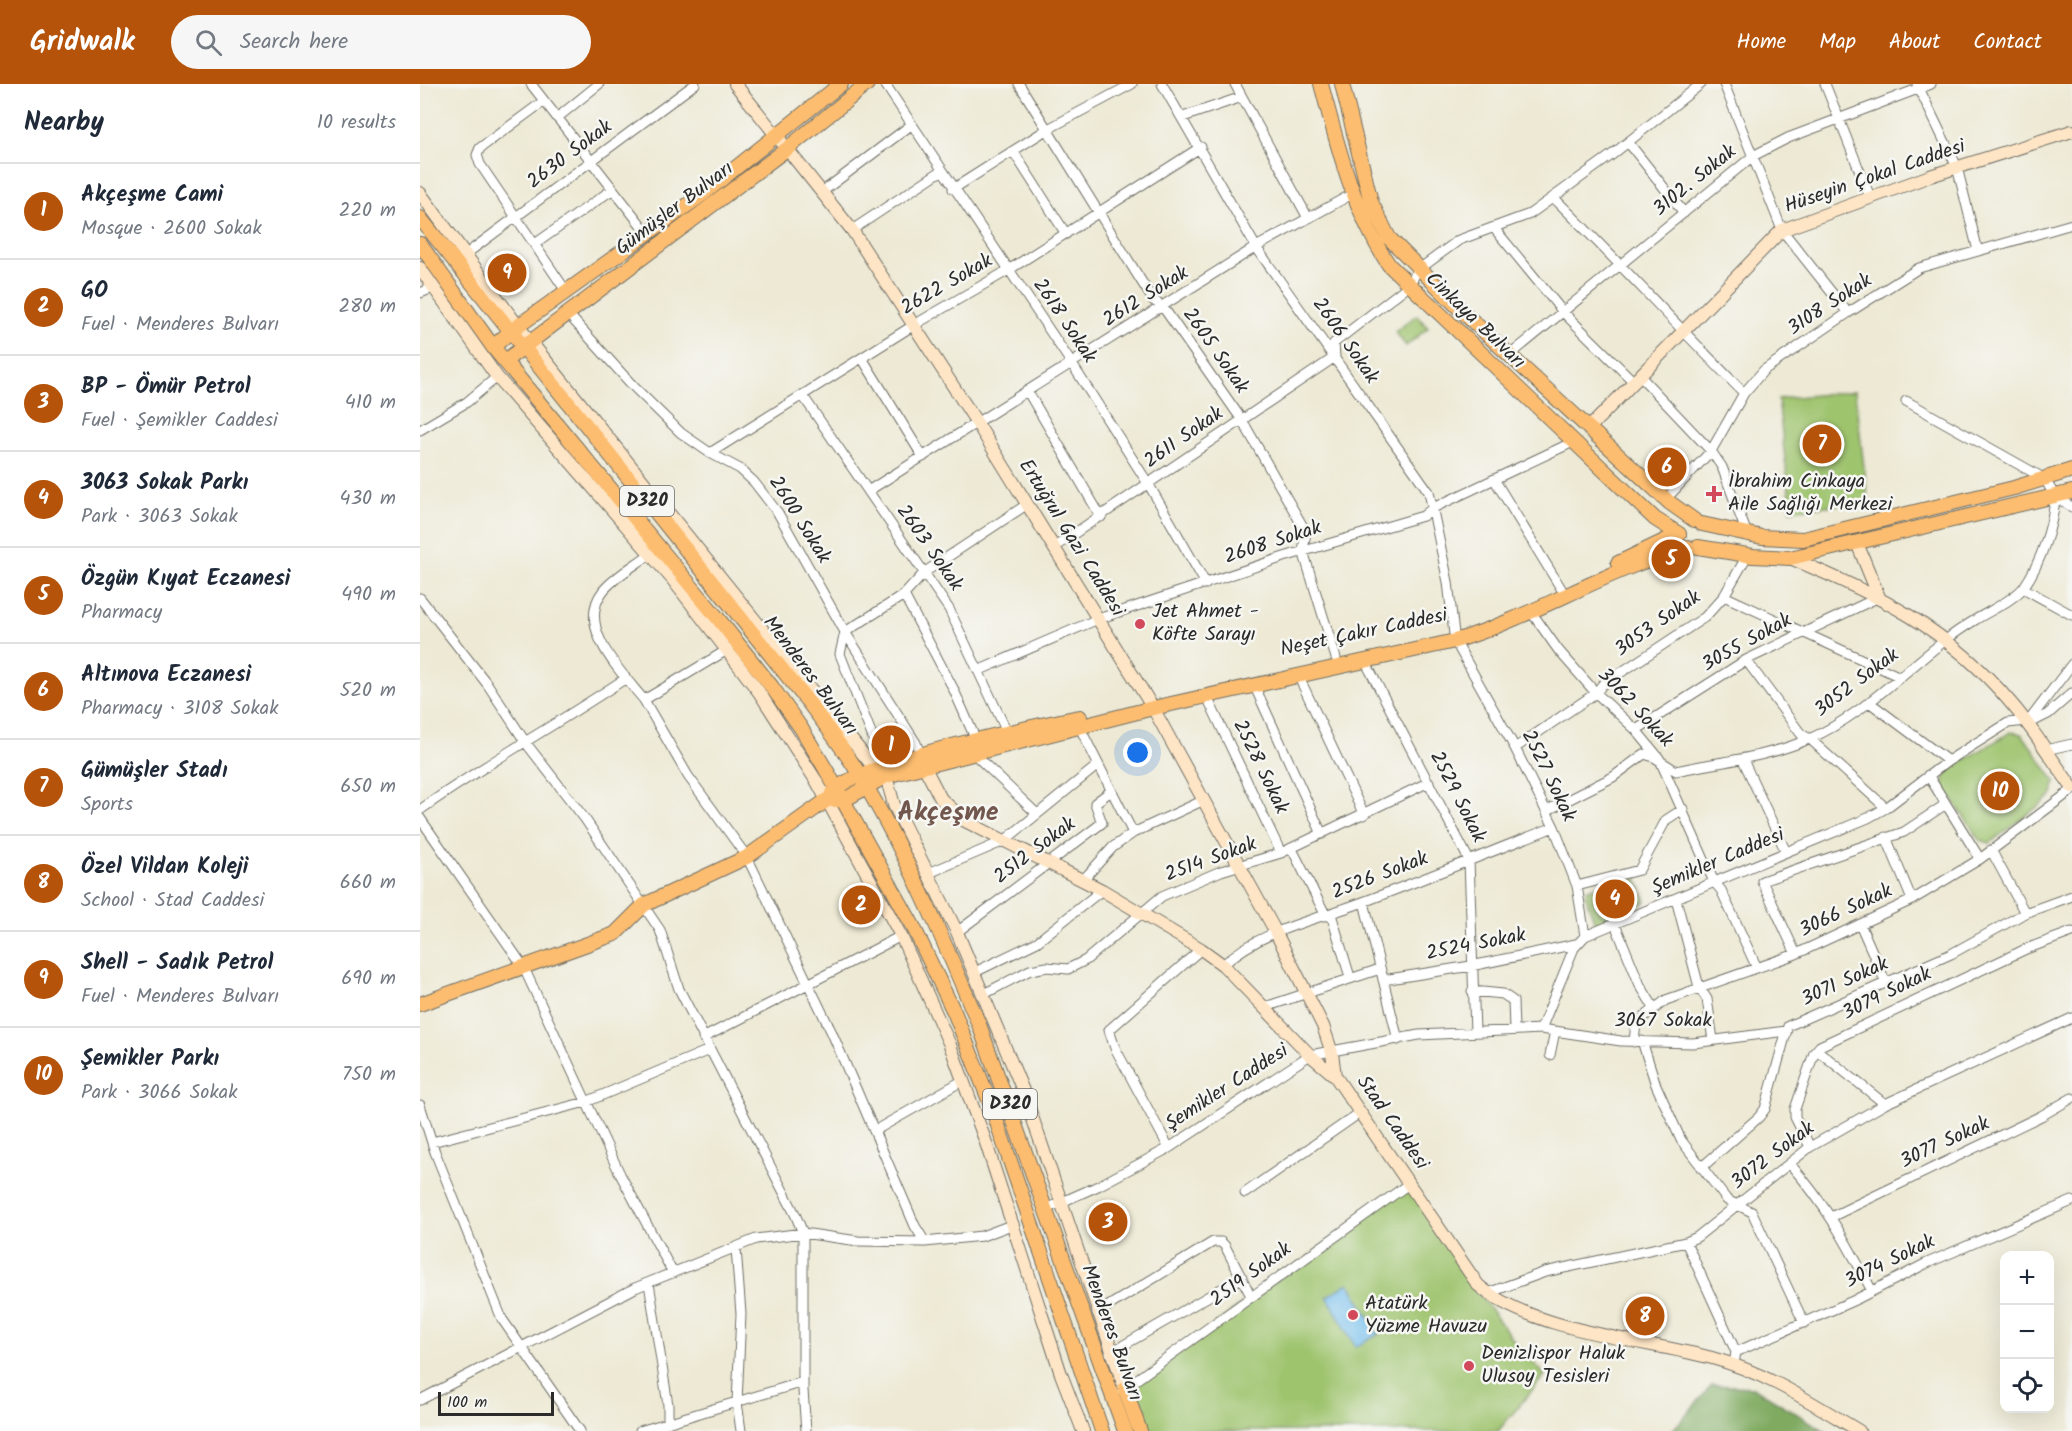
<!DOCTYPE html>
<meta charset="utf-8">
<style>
:root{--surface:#fff;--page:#f6f6f7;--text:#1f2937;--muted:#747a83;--line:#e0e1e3;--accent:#b45309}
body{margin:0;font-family:Kalam,sans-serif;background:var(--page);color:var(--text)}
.controls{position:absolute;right:18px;bottom:18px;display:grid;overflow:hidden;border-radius:12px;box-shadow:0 6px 24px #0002}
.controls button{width:54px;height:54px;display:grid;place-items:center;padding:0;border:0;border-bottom:2px solid var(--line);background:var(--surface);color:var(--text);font:30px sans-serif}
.scale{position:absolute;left:18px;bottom:15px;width:116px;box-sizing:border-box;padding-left:6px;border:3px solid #2b2b2b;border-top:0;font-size:16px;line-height:21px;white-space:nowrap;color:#2b2b2b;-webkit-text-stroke:4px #f6f6f2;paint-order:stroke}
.you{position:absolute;left:718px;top:669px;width:21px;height:21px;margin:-15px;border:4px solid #fff;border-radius:50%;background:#1a73e8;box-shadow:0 0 0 9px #1a73e833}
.badge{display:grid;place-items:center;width:39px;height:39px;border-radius:50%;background:var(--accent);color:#fff;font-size:20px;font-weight:700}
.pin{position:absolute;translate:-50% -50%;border:3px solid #fff;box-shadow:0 2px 6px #0006}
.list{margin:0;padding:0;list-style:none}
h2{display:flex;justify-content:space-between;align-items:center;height:78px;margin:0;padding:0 24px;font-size:26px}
h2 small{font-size:20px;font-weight:400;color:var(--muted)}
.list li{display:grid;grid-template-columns:39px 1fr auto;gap:18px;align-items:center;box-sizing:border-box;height:96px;padding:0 24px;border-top:2px solid var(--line)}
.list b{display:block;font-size:22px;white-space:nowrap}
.list p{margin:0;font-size:20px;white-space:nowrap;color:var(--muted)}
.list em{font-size:20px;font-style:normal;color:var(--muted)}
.icon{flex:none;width:33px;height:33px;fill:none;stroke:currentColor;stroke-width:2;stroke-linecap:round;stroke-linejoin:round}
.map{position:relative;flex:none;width:1652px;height:1347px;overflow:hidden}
header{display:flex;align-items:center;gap:36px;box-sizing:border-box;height:84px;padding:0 30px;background:var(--accent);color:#fff}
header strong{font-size:28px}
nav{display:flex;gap:33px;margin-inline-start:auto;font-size:21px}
.search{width:420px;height:54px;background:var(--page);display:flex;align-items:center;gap:15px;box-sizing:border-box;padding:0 21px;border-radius:33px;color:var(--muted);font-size:22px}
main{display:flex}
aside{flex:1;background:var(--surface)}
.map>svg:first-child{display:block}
</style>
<header>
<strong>Gridwalk</strong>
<div class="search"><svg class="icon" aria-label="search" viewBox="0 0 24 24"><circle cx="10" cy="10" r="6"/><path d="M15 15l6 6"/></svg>Search here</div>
<nav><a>Home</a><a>Map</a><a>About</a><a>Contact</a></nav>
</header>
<main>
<aside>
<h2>Nearby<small>10 results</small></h2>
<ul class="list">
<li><span class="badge">1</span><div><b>Akçeşme Cami</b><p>Mosque · 2600 Sokak</p></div><em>220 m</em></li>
<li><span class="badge">2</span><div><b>GO</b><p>Fuel · Menderes Bulvarı</p></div><em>280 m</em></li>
<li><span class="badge">3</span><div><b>BP - Ömür Petrol</b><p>Fuel · Şemikler Caddesi</p></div><em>410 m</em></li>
<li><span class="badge">4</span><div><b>3063 Sokak Parkı</b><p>Park · 3063 Sokak</p></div><em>430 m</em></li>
<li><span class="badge">5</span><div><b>Özgün Kıyat Eczanesi</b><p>Pharmacy</p></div><em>490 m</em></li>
<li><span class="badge">6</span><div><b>Altınova Eczanesi</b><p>Pharmacy · 3108 Sokak</p></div><em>520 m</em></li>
<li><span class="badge">7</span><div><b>Gümüşler Stadı</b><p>Sports</p></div><em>650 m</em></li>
<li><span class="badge">8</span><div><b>Özel Vildan Koleji</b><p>School · Stad Caddesi</p></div><em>660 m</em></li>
<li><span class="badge">9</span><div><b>Shell - Sadık Petrol</b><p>Fuel · Menderes Bulvarı</p></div><em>690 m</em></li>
<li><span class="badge">10</span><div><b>Şemikler Parkı</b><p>Park · 3066 Sokak</p></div><em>750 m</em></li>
</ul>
</aside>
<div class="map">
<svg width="1652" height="1347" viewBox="0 0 1652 1347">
<rect width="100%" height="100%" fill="#f6f6f2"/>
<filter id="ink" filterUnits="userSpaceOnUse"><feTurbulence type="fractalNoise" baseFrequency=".0167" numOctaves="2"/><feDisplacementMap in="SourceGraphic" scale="12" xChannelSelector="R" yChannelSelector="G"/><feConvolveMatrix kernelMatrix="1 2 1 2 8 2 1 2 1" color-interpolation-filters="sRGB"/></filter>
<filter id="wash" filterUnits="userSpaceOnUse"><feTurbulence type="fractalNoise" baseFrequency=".008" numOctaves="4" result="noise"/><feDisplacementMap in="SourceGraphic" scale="24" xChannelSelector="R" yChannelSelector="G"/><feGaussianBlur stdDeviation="1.35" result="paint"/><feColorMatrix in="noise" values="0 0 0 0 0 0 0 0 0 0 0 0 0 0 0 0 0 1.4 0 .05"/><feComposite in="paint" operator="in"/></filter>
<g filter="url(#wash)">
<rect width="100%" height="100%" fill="#ede9d4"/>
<path fill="#9fc46e" stroke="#65784c" stroke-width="1.5" d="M997 231 1008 244 986 262 975 248Z
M1435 307 1448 417 1371 426 1358 315Z
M1591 648 1602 650 1635 697 1633 711 1570 759 1560 756 1523 702 1526 687Z
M1216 792 1226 818 1178 840 1175 839 1165 811 1167 805Z
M990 1099 1059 1210 1097 1261 1125 1291 1078 1347H724L705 1305Z"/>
<path fill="#7faa61" stroke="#556a46" stroke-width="1.5" d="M1292 1301 1333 1303 1405 1347H1252Z"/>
<path fill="#76c0ef" stroke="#50768d" stroke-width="1.5" d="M929 1199 959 1250 936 1263 907 1212Z"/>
</g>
<g filter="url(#ink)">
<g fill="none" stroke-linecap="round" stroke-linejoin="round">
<defs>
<path id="street" d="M111 0 228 150
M465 0 652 280 729 401 786 500
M599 0 733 216 743 223 822 336 886 448 883 467 916 574
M742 0 836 163 1009 408 1028 498 1034 550
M815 0 888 134
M1304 0 1362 146 1428 229
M1405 0 1450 113
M1497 0 1537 83 1558 167
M124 17 60 64 57 71 60 80 146 207
M763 33 822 13
M137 34 179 0
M1208 58 1264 129
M593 67 646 150
M533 105 626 46 712 0
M402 108 491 41
M1133 113C1198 177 1259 244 1324 309
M1074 144 1143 228 1214 298
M432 146 521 87
M115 160 193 105
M46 170 275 0
M0 209 13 204
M148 230 213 302 261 349 290 369 320 385 334 398 358 429 425 548 420 570 466 687
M1090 271 1333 72 1368 54 1511 0
M442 274 503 373
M1220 292 1291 367 1302 383 1327 450
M608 308 681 433
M383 312 529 525 587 648
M1486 317 1625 395 1635 413
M0 346 47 318 77 293
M290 369 494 241 587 187 781 63
M1074 395 1142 506
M448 407 836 163 934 109
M1635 413 1652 423
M1246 415 1291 367 1324 309 1344 286 1428 229 1499 184 1652 140
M633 464 915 273 914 259 989 201 998 186 1039 156 1110 130 1193 70 1281 0
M1603 504 1652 531
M484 511 533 604 556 656
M1304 512 1478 592
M0 514 68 601 106 659 165 735 240 846 259 905 375 1130 383 1149V1306L386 1347
M1112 529 1139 567 1176 609 1216 646 1239 674 1294 798 1301 806 1337 884
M1035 557 1095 664 1134 743 1157 802 1165 852
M307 566 224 616 268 692 327 773 412 949 495 1142 505 1158
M1326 576 1381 650 1390 655 1466 724
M945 577 1049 776 1055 948
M560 586 678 535 864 473 1003 432 1013 424 1153 358
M878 591 944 731
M834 601 902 750
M787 613 861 769
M224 616C202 589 155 543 183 507 195 492 216 481 231 469
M1449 618 1528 677
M1608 638 1652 580
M659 642 713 749
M1216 646 1326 576 1459 513
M1095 664 1176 609 1182 601 1285 533 1304 512 1327 472
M1625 666 1652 660
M553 669 616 729
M502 676 496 659 425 548 484 511 505 488 606 421
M1323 676 1366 768
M1508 691 1560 775
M0 726C66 679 138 640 206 594
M1126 727 1193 693 1224 670 1234 673 1256 687C1301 677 1346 674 1389 655 1450 629 1497 571 1555 536 1569 527 1594 516 1604 503 1621 478 1633 442 1635 413
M0 734 103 882 200 1090 253 1189
M1466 753 1492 816
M872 765 906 832
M1571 766 1605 829
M509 789 584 757 678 681
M663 796 693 763 713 749 782 717
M1157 802 1219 786 1246 736 1263 725
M1256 815 1279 903 1287 915 1293 956
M944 818 978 956
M911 830 930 893
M1195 840 1220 901 1234 924
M1440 840 1466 899
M537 848 682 739 675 719 691 707
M1376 870 1342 797 1484 748 1526 720
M803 881C840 846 896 836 943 818 1007 794 1070 768 1134 743
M555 888 617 858 682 806
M963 896 1051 882 1156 860
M1052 907 1083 910 1093 917 1094 945
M564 910 610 886 627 883 648 885 666 876 742 812 801 787 861 769 1009 698
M845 923 960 885
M1121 945 1201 957 1273 959 1366 947
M283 954 481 852
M1222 957 1236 1001 1261 1056 1307 1116 1332 1128 1384 1239
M1214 958 1216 939 1246 916 1376 870 1492 816 1560 775 1652 706
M1397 966 1465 1020
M1130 971 1135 947
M0 1021 15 1068 82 1235 160 1347
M454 1047 542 997
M12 1058 166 1018 289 966
M1390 1063 1375 1033V1025L1394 969 1400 962 1606 865 1652 848
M749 1064 695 964 689 946 781 865
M1370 1080C1405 1119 1428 1161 1452 1207
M1281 1084 1339 1033 1345 1025 1368 942 1531 870 1605 829 1652 812
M825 1109 941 1028
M626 1125 678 1102 749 1064 890 971 999 951 1121 945 1154 864 1165 852 1448 734 1466 724 1528 677 1588 639 1616 636 1628 630 1652 609
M1411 1133 1621 1032 1652 1014
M1266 1158 1316 1268
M316 1164 321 1230 317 1318 321 1347
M229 1199 248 1321V1339
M1068 1209 1125 1188 1266 1158 1277 1153 1390 1063 1465 1020 1652 934
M677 1229 793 1158H801L805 1162 831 1212
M690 1269 822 1193
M1314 1280 1316 1268 1435 1216 1505 1180 1652 1117
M702 1306 990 1099
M0 1316 215 1204 336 1155 383 1149 438 1157 505 1158 562 1152 594 1140
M220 1347 383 1298"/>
<path id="secondary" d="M315 0 432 146 557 339 733 624 853 843 903 942 912 969 915 992
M0 109 98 242 451 680 464 683
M0 184 77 293 253 496 339 608 397 698 481 852 530 961 565 1056 641 1290 663 1347
M1169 344 1362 146 1510 92 1652 47
M1437 459 1459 513
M1370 474C1457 510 1528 544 1590 618 1613 644 1631 675 1652 703
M504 682 521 715 545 737 682 806 781 865 803 881 890 971 915 992 1058 1201C1110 1247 1224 1256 1292 1274 1345 1288 1392 1319 1439 1347
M466 692 474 721 537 848 604 1009 705 1305"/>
<path id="primary" d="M901 0C918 62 933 127 969 181L1235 435 1259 450
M922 0 951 118 969 154 1047 232 1250 419 1274 436
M0 134 389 619C406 642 424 665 439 690 487 770 524 857 560 943L705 1347
M0 160 73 263 296 532 352 603 381 644 405 684 493 842 535 930 571 1021 682 1347
M73 263 91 247 283 110 421 0
M85 277 368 64 447 0
M1282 440 1342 453 1383 455 1594 404 1652 386
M1278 463 1333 472 1370 474 1652 408
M1198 479 1259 450
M412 709C433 679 616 642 660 633
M0 920 195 850 224 821 327 773 407 716H424L466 692 733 624 1035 557C1116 532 1187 485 1268 463
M705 1305 720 1347"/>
</defs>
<use href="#street" stroke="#6f6e66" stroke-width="11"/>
<use href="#secondary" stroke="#6f6e66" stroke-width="14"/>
<use href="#primary" stroke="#6f6e66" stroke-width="16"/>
<use href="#street" stroke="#fff" stroke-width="9"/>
<use href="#secondary" stroke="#fee5c5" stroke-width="12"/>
<use href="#primary" stroke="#fcbd6f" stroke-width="14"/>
</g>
</g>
<g fill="#d1495b" stroke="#f6f6f2" stroke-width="2">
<path d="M1291 401h6v6h6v6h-6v6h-6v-6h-6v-6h6z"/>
<circle cx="720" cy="540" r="6"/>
<circle cx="933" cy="1231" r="6"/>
<circle cx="1049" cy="1282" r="6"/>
</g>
<g text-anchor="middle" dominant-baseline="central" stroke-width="5" stroke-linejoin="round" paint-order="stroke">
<g fill="#f6f6f2" stroke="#686867" stroke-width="1.5">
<rect x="200" y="402" width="54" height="30" rx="4.5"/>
<rect x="563" y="1005" width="54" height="30" rx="4.5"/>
</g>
<g font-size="18" font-weight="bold" fill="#2b2b2b">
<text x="227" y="417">D320</text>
<text x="590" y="1020">D320</text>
</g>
<g font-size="20" fill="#2b2b2b" stroke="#f6f6f2">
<text transform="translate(150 71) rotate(-37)">2630 Sokak</text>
<text transform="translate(1455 93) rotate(-19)">Hüseyin Çokal Caddesi</text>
<text transform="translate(1275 97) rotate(-39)">3102. Sokak</text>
<text transform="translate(255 125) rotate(-37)">Gümüşler Bulvarı</text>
<text transform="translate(527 201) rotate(-30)">2622 Sokak</text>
<text transform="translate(726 213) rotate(-32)">2612 Sokak</text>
<text transform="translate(1410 221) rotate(-33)">3108 Sokak</text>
<text transform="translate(644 237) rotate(56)">2618 Sokak</text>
<text transform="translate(1055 237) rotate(44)">Cinkaya Bulvarı</text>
<text transform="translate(925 257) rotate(55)">2606 Sokak</text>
<text transform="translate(795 267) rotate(55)">2605 Sokak</text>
<text transform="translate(764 354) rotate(-35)">2611 Sokak</text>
<text transform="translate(379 436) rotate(58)">2600 Sokak</text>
<text transform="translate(651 454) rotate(58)">Ertuğrul Gazi Caddesi</text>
<text transform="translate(853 459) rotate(-18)">2608 Sokak</text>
<text transform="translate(509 464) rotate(55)">2603 Sokak</text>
<text transform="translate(1238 540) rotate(-35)">3053 Sokak</text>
<text transform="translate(944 549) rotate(-12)">Neşet Çakır Caddesi</text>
<text transform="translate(1327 559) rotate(-29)">3055 Sokak</text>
<text transform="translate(390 592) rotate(53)">Menderes Bulvarı</text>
<text transform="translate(1437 599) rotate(-37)">3052 Sokak</text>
<text transform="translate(1215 624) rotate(47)">3062 Sokak</text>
<text transform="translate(840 683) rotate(64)">2528 Sokak</text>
<text transform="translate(1128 692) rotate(64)">2527 Sokak</text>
<text transform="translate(1037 713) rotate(63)">2529 Sokak</text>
<text transform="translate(615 767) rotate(-37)">2512 Sokak</text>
<text transform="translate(791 776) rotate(-20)">2514 Sokak</text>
<text transform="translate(1298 778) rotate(-23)">Şemikler Caddesi</text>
<text transform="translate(960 792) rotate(-21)">2526 Sokak</text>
<text transform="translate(1426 827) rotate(-25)">3066 Sokak</text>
<text transform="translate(1056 861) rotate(-11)">2524 Sokak</text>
<text transform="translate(1425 898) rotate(-24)">3071 Sokak</text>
<text transform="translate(1467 910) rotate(-26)">3079 Sokak</text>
<text x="1243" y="937">3067 Sokak</text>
<text transform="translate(807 1004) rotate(-33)">Şemikler Caddesi</text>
<text transform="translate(972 1039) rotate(55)">Stad Caddesi</text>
<text transform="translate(1525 1059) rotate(-25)">3077 Sokak</text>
<text transform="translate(1353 1072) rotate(-37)">3072 Sokak</text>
<text transform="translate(1470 1178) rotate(-26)">3074 Sokak</text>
<text transform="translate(831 1191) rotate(-36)">2519 Sokak</text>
<text transform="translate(691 1249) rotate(70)">Menderes Bulvarı</text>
</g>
<g font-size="20" fill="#2b2b2b" stroke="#f6f6f2" text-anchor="start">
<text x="1308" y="398">İbrahim Cinkaya<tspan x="1308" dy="23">Aile Sağlığı Merkezi</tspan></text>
<text x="732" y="528">Jet Ahmet -<tspan x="732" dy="23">Köfte Sarayı</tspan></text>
<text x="945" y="1220">Atatürk<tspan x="945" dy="23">Yüzme Havuzu</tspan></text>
<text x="1061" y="1270">Denizlispor Haluk<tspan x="1061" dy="23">Ulusoy Tesisleri</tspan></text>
</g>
<g font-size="26" font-weight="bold" fill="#72574e" stroke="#f6f6f2">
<text x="528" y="729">Akçeşme</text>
</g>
</g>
</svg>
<div class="controls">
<button>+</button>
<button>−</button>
<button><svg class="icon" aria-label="locate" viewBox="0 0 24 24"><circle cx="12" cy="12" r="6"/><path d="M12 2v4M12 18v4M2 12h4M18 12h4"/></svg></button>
</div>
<div class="scale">100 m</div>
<div class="you"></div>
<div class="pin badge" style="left:471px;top:661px">1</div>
<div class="pin badge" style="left:441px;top:821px">2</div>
<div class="pin badge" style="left:688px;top:1138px">3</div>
<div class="pin badge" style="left:1195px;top:815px">4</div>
<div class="pin badge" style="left:1251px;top:475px">5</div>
<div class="pin badge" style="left:1247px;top:383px">6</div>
<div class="pin badge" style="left:1402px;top:360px">7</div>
<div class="pin badge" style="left:1225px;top:1232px">8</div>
<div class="pin badge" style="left:87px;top:189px">9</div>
<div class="pin badge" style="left:1580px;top:707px">10</div>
</div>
</main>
